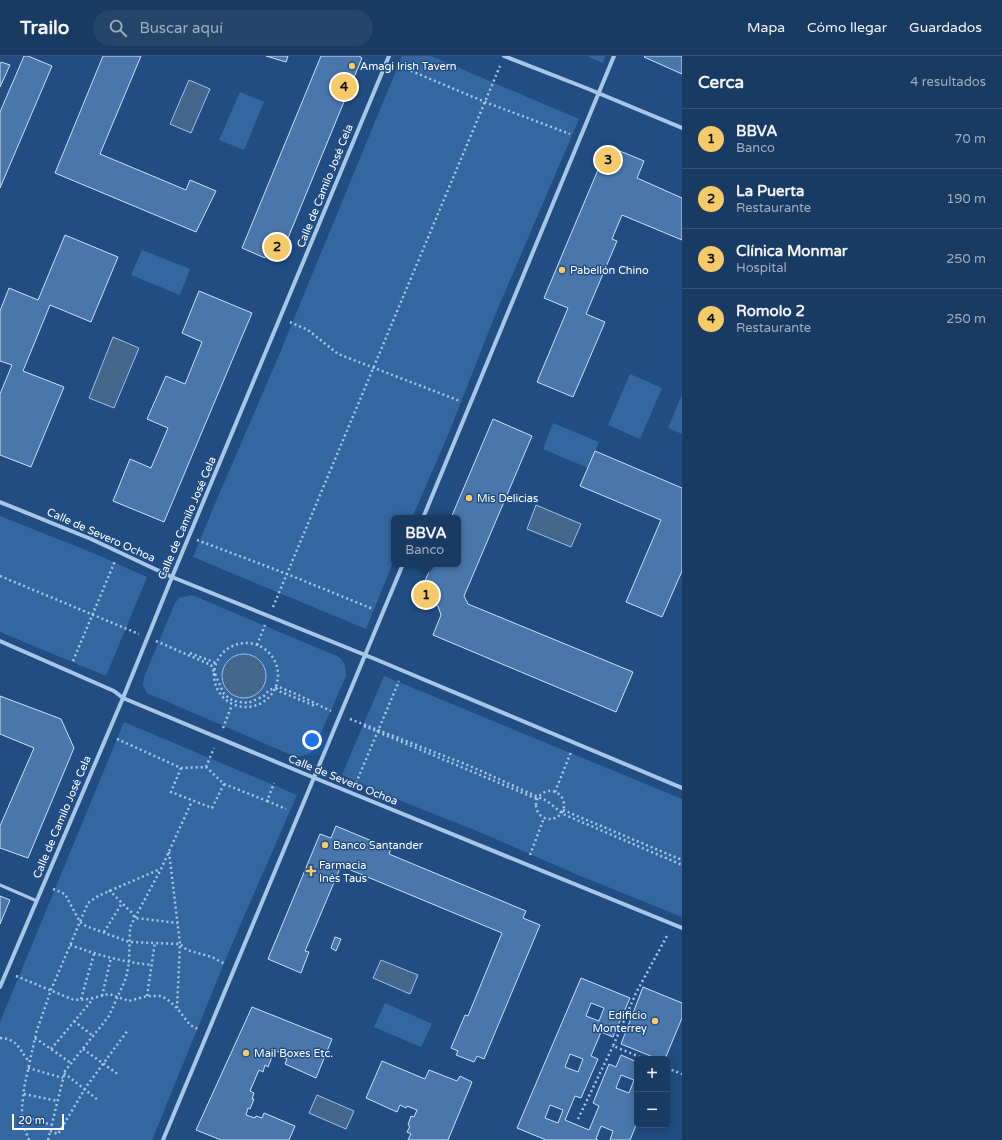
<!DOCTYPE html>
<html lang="es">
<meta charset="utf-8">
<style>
:root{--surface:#193a62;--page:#26456b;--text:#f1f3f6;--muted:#9fadbe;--line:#375477;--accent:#f5ca68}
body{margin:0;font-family:"Varela Round",sans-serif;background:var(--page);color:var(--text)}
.controls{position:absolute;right:12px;bottom:12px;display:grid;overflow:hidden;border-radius:6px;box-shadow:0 2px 10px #0003}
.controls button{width:36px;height:36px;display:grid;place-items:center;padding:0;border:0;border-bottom:1px solid var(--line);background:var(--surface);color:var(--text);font:20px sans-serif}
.scale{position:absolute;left:12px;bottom:10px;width:52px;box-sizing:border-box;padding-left:4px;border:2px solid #fff;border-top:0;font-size:11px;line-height:14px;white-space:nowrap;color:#fff;-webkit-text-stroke:3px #214d82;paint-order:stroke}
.you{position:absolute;left:312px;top:684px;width:14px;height:14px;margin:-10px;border:3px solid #fff;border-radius:50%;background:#1a73e8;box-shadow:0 0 0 6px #1a73e833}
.badge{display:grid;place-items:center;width:26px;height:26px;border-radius:50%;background:var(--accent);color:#111;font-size:13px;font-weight:700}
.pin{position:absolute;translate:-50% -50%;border:2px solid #fff;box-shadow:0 1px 4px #0006}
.popup{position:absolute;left:391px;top:459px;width:70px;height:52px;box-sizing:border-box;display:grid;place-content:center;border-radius:6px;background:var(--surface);filter:drop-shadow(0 1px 3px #0005);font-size:13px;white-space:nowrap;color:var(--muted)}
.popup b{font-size:15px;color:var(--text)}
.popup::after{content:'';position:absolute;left:50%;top:100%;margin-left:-8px;border:8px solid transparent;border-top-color:var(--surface)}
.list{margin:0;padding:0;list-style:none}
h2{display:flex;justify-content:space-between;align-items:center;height:52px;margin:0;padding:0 16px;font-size:17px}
h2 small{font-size:13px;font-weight:400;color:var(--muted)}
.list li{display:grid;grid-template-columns:26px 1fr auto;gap:12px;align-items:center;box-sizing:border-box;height:60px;padding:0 16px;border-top:1px solid var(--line)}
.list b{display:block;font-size:15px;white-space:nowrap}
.list p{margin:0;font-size:13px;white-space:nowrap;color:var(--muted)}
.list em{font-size:13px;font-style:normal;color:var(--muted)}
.icon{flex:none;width:22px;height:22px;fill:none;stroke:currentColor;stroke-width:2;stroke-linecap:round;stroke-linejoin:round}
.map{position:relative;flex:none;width:682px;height:1084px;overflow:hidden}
header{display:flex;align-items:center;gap:24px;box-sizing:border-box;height:56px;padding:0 20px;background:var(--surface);border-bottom:1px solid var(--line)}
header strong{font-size:19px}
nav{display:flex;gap:22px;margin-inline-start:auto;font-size:14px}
.search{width:280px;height:36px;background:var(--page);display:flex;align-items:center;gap:10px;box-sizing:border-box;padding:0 14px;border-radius:22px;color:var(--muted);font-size:15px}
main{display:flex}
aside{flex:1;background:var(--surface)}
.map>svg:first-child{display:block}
</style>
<header>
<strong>Trailo</strong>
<div class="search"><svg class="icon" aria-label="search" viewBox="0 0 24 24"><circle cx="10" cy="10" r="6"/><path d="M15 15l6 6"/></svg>Buscar aquí</div>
<nav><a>Mapa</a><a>Cómo llegar</a><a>Guardados</a></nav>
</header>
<main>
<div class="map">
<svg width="682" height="1084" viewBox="0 0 682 1084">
<rect width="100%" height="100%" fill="#214d82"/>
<path fill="#3467a0" d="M402 0H431L579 63 496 257 448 379 412 462H394V504L366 573 193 501 214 450 277 304Z
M587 0H605L603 7Z
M240 36 264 46 244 94 219 84Z
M142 194 190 213 180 239 131 219Z
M630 318 662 332 640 383 608 369Z
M682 339V378L668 372Z
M553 367 599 386 588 412 543 393Z
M0 460 93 497 147 521 106 620 0 576Z
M192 539 339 601C345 606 346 612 346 620L313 695C304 701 299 701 289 698L147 637 143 629 144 621 175 547 179 542Z
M384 620 682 743V861L578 819 482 777 391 741 342 719Z
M124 666 297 739 232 888 152 1084H0V966Z
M385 947 432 968 421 991 374 971Z"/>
<path fill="#45668c" stroke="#9bc1e9" d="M189 24 210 33 191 77 170 68Z
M113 281 139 292 114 352 89 342Z
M536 449 581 468 571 491 527 473Z
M222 620a22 22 0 1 1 44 0a22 22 0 1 1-44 0Z
M381 904 418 919 410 938 373 922Z
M317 1039 354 1055 346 1073 309 1057Z"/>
<path fill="#4977ab" stroke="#cbdff6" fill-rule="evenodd" d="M24 0H28L52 10 0 132V56Z
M103 0H141L100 98 186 134 190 124 216 135 196 176 55 117Z
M266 0H288L286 6Z
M321 0H359L362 2 281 199 268 194 265 202 242 192Z
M645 0H682V18L644 1Z
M1 6 10 9 0 31V8Z
M608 90 644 105 637 122 682 142V184L622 159 612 183 617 185 586 258 605 266 573 341 537 326 568 252 544 242Z
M65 179 118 201 91 266 50 249 23 315 64 331 31 411 0 399V338L12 309 0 305V255L9 232 38 244Z
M199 235 252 257 164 466 113 445 130 403 151 412 168 372 147 363 166 320 185 328 202 286 182 277Z
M493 363 532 380 464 540 468 548 633 616 616 656 433 579 441 559 438 550 418 542 432 508H458V462H451Z
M595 395 682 432V515L662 561 626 546 661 464 580 430Z
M0 640 61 663 74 692 28 802 0 792V770L34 692 0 678Z
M336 770 391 793 389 798 526 855 523 862 540 869 484 1003 477 1000 474 1006 456 999 458 995 451 992 465 959 468 960 502 877 341 810 305 895 309 896 301 917 268 903 320 778 331 782Z
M0 840 10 844 0 868Z
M335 881 341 883 336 895 331 892Z
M581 922 630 942 613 981 601 976 591 1000 598 1003 581 1042 575 1040 565 1064 589 1074 599 1050 593 1047 609 1008 616 1011 621 999 637 1006V1067L630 1084H610L613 1075 601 1070 596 1083 598 1084H546L517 1072ZM591 947 604 952 599 965 586 960ZM570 998 583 1003 578 1016 565 1011ZM621 1019 634 1024 629 1037 616 1032ZM550 1049 563 1054 558 1067 545 1062Z
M643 931 682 947V962L665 1003H658L621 988Z
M252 951 332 983 316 1022 285 1008 287 1003 281 1000 282 997 272 994 269 1001H272L268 1011 265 1009 263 1016 259 1014 250 1035 254 1037 252 1043H254L250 1053 248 1052 246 1059 255 1062 256 1060 262 1062 264 1057 295 1070 289 1084H221L196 1074Z
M382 1005 425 1023 429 1014 457 1025 460 1020 472 1026 448 1084H408L411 1078 407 1076 410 1070 408 1069 411 1060 414 1061 417 1054 407 1050 406 1052 400 1049 397 1056 366 1042Z"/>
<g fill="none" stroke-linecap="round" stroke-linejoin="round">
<path stroke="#a7c6e8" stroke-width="2.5" stroke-dasharray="2 3" stroke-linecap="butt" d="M397 9 485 46 570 78
M290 266 308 274 338 298 460 345
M197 484 287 518 373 553
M0 520 139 578
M273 551 500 10
M156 585 211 609 224 638 233 645 248 647 264 640 269 634 279 631 296 638 331 655
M214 619a32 32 0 1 1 64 0a32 32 0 1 1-64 0Z
M257 589 265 569
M190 597 216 607
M73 605 115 505
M276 632 279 635 315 650
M350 663 470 710 547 745 563 758 682 809
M364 670 537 743
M223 672 232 649
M117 683 181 712 206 711 224 728 267 745 274 727
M206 711 214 692
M181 712 171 736 212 752 224 728
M356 727 399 625
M536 749a14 14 0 1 1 28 0a14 14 0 1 1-28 0Z
M555 736 571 696
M267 745 286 753
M563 754 682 804
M169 796 180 888 177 952
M530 799 544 762
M53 833 65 838 80 866 86 870 129 886 180 888 187 894 212 901 225 908
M109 834 132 857 135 862 178 867
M104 876 122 847
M70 889C98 899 122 906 152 909
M16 920 74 944 89 943 109 938 129 945 147 940H160L167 943 177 952 190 969 198 973
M102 940 111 902
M147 940 155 886
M81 943 94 898
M74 965 93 980
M0 982C17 983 18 991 27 1003L30 1004
M35 982 71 1007
M51 993 93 943
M83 993 119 1019
M645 1003 613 990 636 937 668 878
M28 1012 63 1022
M667 1012 682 1018
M64 1017 98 1044
M24 1038 58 1045
M22 1060 52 1069
M578 1063 613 990
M50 1075 58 1078 86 1031 128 974
M29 1084 22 1066V1052L24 1032 36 977 51 934 88 847 98 840 160 813
M48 1084 65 1015 109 960 126 922 129 907 130 871 161 813 192 745"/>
<path stroke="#a7c6e8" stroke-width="3" d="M0 829 37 845"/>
<path stroke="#a7c6e8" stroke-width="4" d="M504 0 586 32 682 72
M0 446 91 483 172 521 375 603 682 732
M423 462 614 0
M0 585 114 635 123 642 305 718 682 872
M0 931 123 642 172 521 389 0
M163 1084 403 508"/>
</g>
<g fill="#f5ca68" stroke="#214d82" stroke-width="1.5">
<circle cx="352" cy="10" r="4"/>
<circle cx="562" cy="214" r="4"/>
<circle cx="469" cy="442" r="4"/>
<circle cx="325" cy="789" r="4"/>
<path d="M309 809h4v4h4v4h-4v4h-4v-4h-4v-4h4z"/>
<circle cx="655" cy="965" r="4"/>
<circle cx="246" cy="997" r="4"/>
</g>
<g text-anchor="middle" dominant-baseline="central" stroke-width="3" stroke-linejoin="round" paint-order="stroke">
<g font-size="11" fill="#fff" stroke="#214d82" text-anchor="start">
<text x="360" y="10">Amagi Irish Tavern</text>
<text x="570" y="214">Pabellón Chino</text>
<text x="477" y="442">Mis Delicias</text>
<text x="333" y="789">Banco Santander</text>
<text x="319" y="809">Farmacia<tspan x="319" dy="13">Inés Taus</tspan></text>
<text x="647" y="959" text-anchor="end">Edificio<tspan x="647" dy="13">Monterrey</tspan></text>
<text x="254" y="997">Mail Boxes Etc.</text>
</g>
<g font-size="11" fill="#fff" stroke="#214d82">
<text transform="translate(325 130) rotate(-68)">Calle de Camilo José Cela</text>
<text transform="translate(187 462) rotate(-67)">Calle de Camilo José Cela</text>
<text transform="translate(101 479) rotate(24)">Calle de Severo Ochoa</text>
<text transform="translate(343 724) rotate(22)">Calle de Severo Ochoa</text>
<text transform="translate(62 761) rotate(-67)">Calle de Camilo José Cela</text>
</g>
</g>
</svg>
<div class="controls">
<button>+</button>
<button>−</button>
</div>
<div class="scale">20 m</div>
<div class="you"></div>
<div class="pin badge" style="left:426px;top:539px">1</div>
<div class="popup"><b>BBVA</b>Banco</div>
<div class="pin badge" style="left:277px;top:191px">2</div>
<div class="pin badge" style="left:608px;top:104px">3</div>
<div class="pin badge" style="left:344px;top:31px">4</div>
</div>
<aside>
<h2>Cerca<small>4 resultados</small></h2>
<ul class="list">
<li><span class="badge">1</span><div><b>BBVA</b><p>Banco</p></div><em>70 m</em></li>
<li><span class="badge">2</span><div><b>La Puerta</b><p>Restaurante</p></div><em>190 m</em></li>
<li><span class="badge">3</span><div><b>Clínica Monmar</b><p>Hospital</p></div><em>250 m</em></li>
<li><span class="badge">4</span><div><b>Romolo 2</b><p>Restaurante</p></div><em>250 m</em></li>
</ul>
</aside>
</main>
